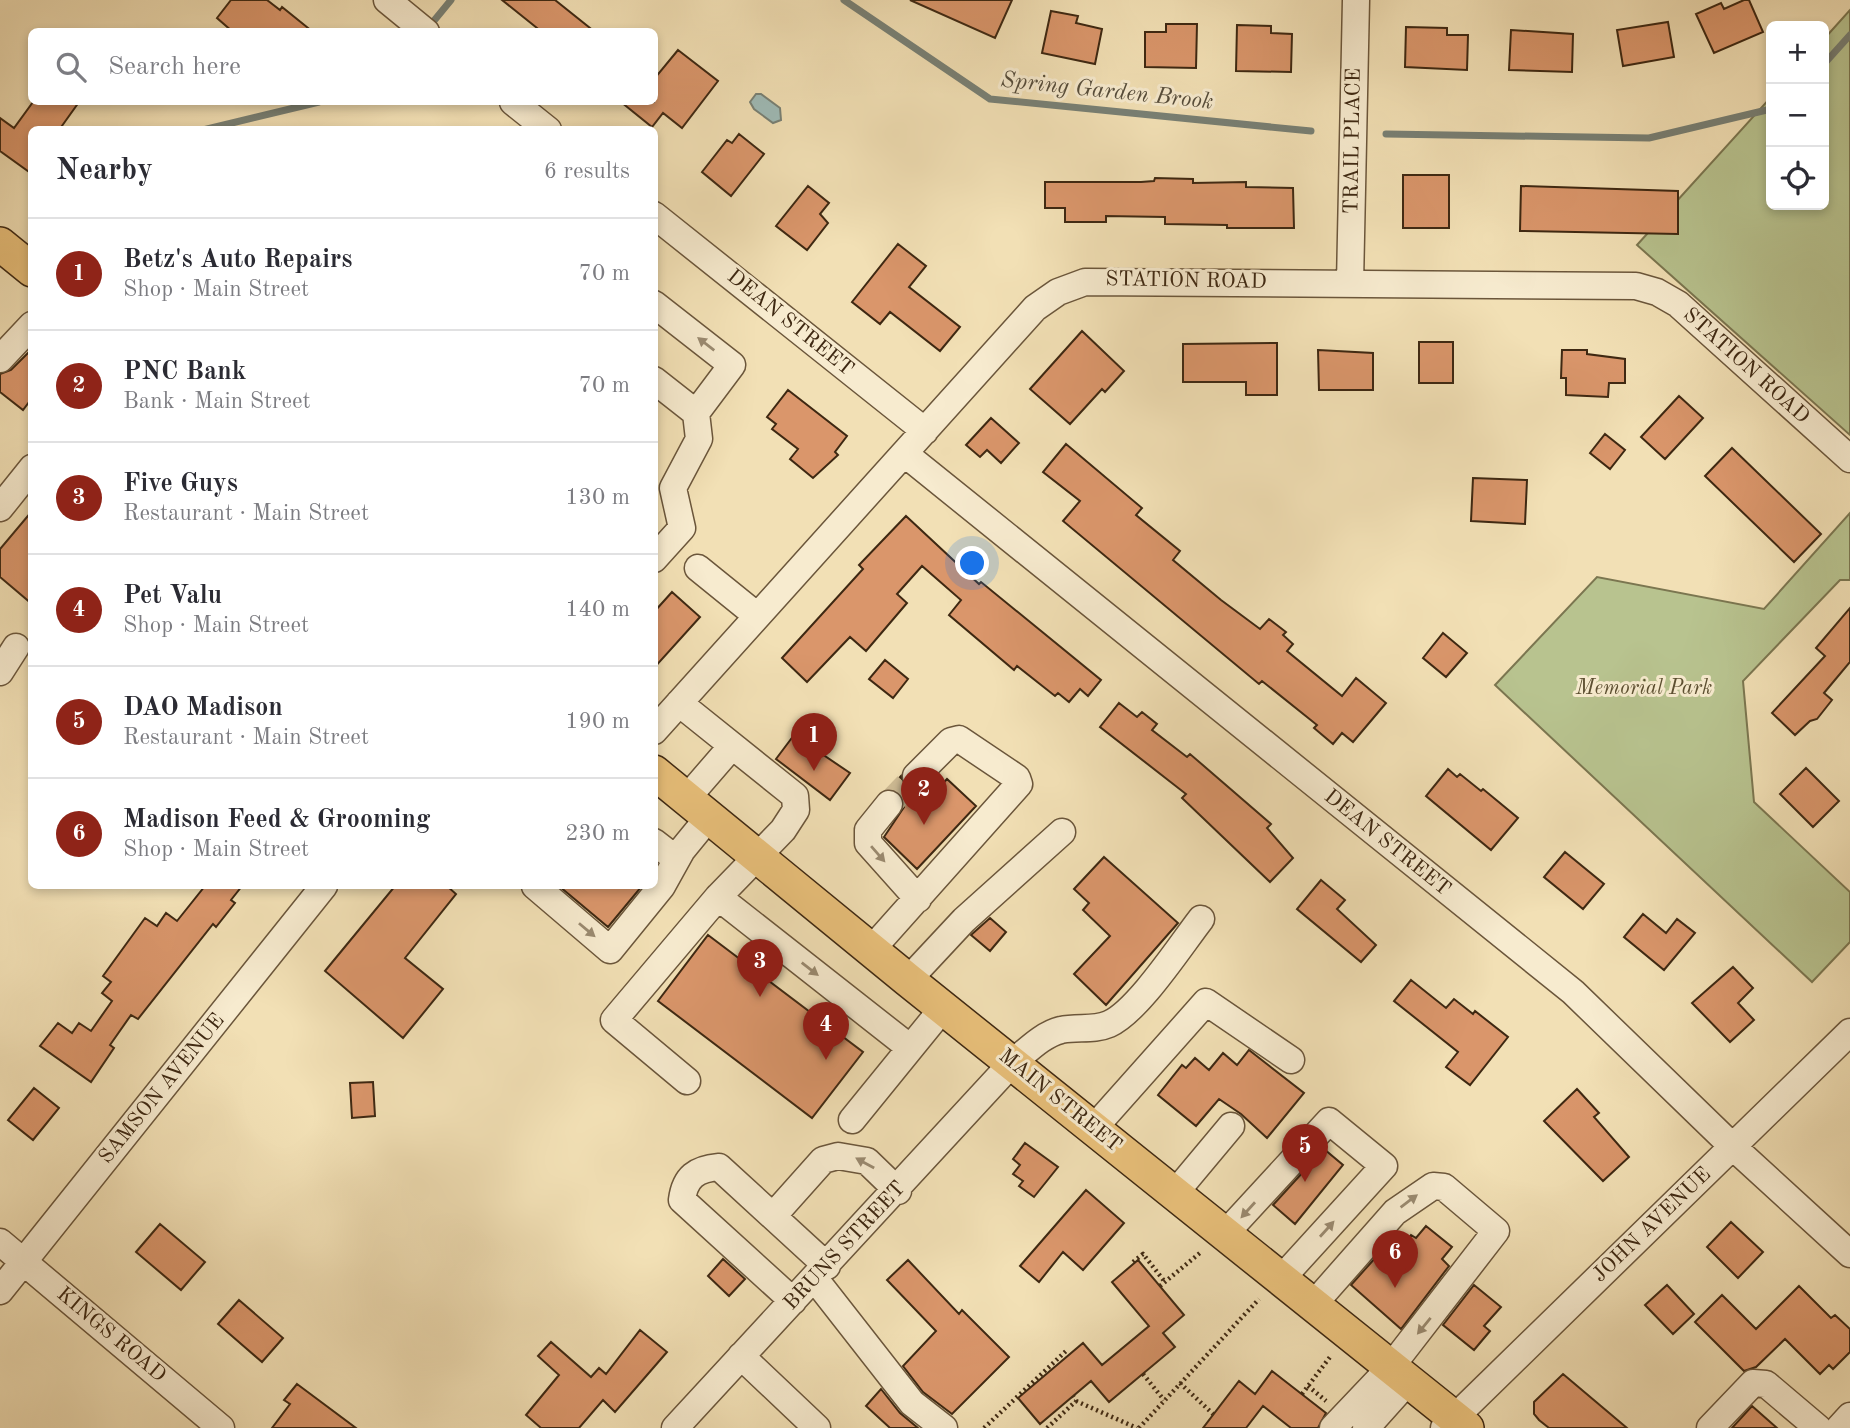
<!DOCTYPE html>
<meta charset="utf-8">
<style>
:root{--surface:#fff;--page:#f7f7f7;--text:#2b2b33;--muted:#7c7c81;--line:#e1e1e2;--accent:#8f2418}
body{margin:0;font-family:"Old Standard TT",serif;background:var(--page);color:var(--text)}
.controls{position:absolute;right:21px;top:21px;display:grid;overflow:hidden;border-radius:10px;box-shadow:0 4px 10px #0003}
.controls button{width:63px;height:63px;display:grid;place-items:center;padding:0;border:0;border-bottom:2px solid var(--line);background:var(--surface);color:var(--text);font:35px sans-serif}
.you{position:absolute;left:973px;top:564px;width:24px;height:24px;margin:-18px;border:5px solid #fff;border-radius:50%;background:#1a73e8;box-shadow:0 0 0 10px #1a73e833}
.badge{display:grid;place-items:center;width:46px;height:46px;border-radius:50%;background:var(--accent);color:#fff;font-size:23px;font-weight:700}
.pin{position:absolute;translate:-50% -58px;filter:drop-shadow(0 2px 4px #0008)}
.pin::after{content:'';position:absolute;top:37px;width:24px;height:21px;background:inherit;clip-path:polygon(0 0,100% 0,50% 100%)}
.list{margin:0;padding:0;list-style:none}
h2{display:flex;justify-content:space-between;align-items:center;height:91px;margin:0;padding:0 28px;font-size:30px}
h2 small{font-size:23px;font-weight:400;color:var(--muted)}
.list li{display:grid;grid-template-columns:46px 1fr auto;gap:21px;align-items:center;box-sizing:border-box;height:112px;padding:0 28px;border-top:2px solid var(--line)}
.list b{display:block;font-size:26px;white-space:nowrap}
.list p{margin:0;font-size:23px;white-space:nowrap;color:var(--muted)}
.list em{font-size:23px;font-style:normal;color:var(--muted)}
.icon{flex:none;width:38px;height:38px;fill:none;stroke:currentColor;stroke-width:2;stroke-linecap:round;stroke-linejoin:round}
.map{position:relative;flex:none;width:1850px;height:1428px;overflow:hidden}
.search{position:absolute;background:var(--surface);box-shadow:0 4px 10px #0003;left:28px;top:28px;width:630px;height:77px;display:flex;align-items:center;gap:18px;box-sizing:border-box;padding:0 24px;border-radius:10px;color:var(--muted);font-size:26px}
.panel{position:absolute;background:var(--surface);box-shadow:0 4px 10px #0003;left:28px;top:126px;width:630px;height:763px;border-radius:10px}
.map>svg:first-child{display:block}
</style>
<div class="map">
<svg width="1850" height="1428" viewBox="0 0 1850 1428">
<rect width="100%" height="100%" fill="#f2e0b5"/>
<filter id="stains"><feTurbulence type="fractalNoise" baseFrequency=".00286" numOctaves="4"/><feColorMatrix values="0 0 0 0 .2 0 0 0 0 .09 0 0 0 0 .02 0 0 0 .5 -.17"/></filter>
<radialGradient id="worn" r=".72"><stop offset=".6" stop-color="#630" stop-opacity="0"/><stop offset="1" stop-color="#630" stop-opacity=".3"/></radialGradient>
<path fill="#b8c38f" stroke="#7b7650" stroke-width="2" d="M1850 10V435L1637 245 1771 97V205H1824V39Z
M1850 513V580H1840L1743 681 1754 802 1850 892V942L1812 982 1495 685 1597 577 1764 609Z"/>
<path fill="#9ebbb7" stroke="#788075" stroke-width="2" d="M756 94H761L780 108 781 120 773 123 754 109 750 102Z"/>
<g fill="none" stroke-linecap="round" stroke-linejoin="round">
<path stroke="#788075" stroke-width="7" d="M844 0 990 99 1311 131
M428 28 451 0
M1824 64 1850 35
M203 130 319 102
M1386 134 1649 138 1771 109"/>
</g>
<path fill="#da966b" stroke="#3e2812" stroke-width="2" d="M231 0H267L280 10 282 7 313 32H233L217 18Z
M502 0H555L595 32H542Z
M910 0H1012L995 38Z
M1744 0H1749L1763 32 1714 53 1696 14 1721 3 1724 9Z
M1051 11 1078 16 1076 23 1102 29 1095 64 1042 53Z
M1668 22 1674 57 1623 66 1617 30Z
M1166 24H1197L1196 68 1145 67V32H1166Z
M1237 25 1271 26V33L1292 34 1291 72 1236 71Z
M1406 27 1447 28V35H1468L1467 70 1405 67Z
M1511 30 1573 34 1572 72 1509 70Z
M678 50 718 81 682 128 663 113 652 127 621 102H654V79Z
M33 102H79L59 130H32V174L0 151V118L14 128Z
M739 134 764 154 731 196 702 172 727 140 732 143Z
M1403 175H1449V228H1403Z
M1155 178 1193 179V183L1246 182V187L1293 188 1294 228H1227V225L1165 224V217L1106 216V222H1065V208H1045V182H1141L1154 181Z
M808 186 829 203 820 214 828 223 807 250 776 226Z
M1521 186 1678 191V234L1520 231Z
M898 244 926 266 909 287 960 327 940 351 890 312 880 324 852 302Z
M1082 331 1124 371 1105 392 1102 389 1070 424 1030 389Z
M1419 342H1453V383H1419Z
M1277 343V395H1246V382H1183V344Z
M32 349V398L23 410 0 392V374L11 370Z
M1318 350 1373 353V390H1319Z
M1562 350H1587V354L1625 359V383H1609L1608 397 1566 395V378H1561Z
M788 390 847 436 835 452 838 455 813 478 790 459 798 449 772 429 776 424 767 417Z
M1679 396 1703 418 1665 459 1641 437Z
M991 418 1019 443 1001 463 987 450 980 457 966 445Z
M1605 434 1625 450 1610 469 1590 453Z
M1066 444 1142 508 1136 515 1180 551 1173 560 1221 600 1260 629 1269 619 1286 632 1283 635 1293 644 1287 651 1342 696 1356 678 1386 703 1353 742 1342 733 1333 744 1314 728 1317 725 1262 681 1259 684 1063 521 1080 501 1043 472Z
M1732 448 1821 534 1794 562 1705 476Z
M1473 478 1527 480 1525 524 1471 521Z
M32 511V604L0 577V549Z
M906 516 979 584 981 582 1101 680 1088 696 1080 689 1069 702 1058 693 1055 696 1017 666 1014 670 949 615 961 600 922 566 897 594 907 603 866 651 850 637 807 682 782 658 863 569 859 565Z
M672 592 700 617 654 668V612Z
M1850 608V662L1824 693 1832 700 1817 719 1810 721 1795 735 1772 713 1825 656 1816 648Z
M1443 633 1467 653 1446 677 1423 658Z
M885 660 908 679 893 698 869 679Z
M1119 703 1137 717 1142 712 1157 724 1152 730 1187 757 1190 754 1271 824 1267 828 1293 858 1270 882 1182 798 1186 794 1100 727Z
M794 735 850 773 830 800 776 759Z
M1806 768 1839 801 1813 827 1780 794Z
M1448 769 1457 777 1460 774 1481 791 1483 789 1518 818 1491 850 1426 796Z
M901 776 904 787 911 791 928 787 934 793 947 779 976 806 917 869 884 837 904 807 899 792 889 789Z
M1565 852 1604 884 1583 909 1544 877Z
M1104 857 1178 923 1106 1005 1074 974 1110 936 1083 910 1089 903 1074 889Z
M1321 880 1345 900 1337 909 1376 945 1361 962 1297 909Z
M205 886H242L231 900 235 903 216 927 213 924 138 1019 131 1015 110 1045 114 1048 91 1082 40 1046 58 1023 72 1033 79 1023 91 1031 112 1001 102 993 111 982 103 976 145 918 157 926 166 913 177 921Z
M395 886H447L456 894 405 958 443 989 403 1038 325 971Z
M559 886H642L608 927Z
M1643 914 1666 933 1677 919 1695 933 1664 970 1624 937Z
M990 918 1006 932 990 951 971 935Z
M708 935 863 1052 812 1118 658 1001Z
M1733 967 1753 988 1738 1003 1754 1020 1730 1042 1692 1003Z
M1411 980 1446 1008 1454 999 1473 1014 1475 1011 1508 1037 1470 1085 1446 1067 1458 1052 1394 1001Z
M1249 1050 1304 1093 1267 1138 1241 1114 1219 1099 1196 1126 1158 1095 1182 1065 1186 1068 1195 1058 1209 1070 1223 1053 1237 1065Z
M373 1082 375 1116 352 1118 350 1083Z
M34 1088 59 1108 33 1140 8 1120Z
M1577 1089 1599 1113 1594 1117 1629 1157 1603 1181 1544 1121Z
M1025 1143 1058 1167 1034 1197 1019 1186 1023 1181 1013 1174 1020 1165 1013 1159Z
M1324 1149 1343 1165 1295 1224 1273 1205Z
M1086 1190 1124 1223 1083 1270 1063 1252 1039 1282 1020 1266Z
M1731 1222 1763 1252 1738 1278 1707 1247Z
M160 1224 205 1262 181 1290 136 1252Z
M1426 1226 1452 1247 1442 1259 1449 1266 1401 1329 1351 1285 1394 1237 1403 1245 1411 1235 1416 1238Z
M723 1259 745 1279 729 1296 708 1276Z
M908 1260 959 1314 962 1310 1009 1357 952 1414 923 1392 903 1366 936 1331 887 1280Z
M1138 1260 1184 1315 1163 1333 1175 1347 1109 1402 1091 1381 1040 1424 1018 1398 1083 1343 1102 1365 1149 1326 1112 1282Z
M1474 1285 1501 1307 1484 1326 1490 1331 1474 1350 1443 1325Z
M1667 1285 1694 1314 1673 1334 1645 1305Z
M1799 1286 1831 1318 1835 1315 1850 1329V1352L1833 1369 1829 1365 1820 1374 1785 1339 1756 1367 1744 1371 1695 1322 1722 1295 1756 1329Z
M239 1300 283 1338 262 1362 218 1324Z
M640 1330 667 1352 615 1412 603 1400 579 1428H541L526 1415 559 1375 538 1356 551 1342 591 1377 599 1368 606 1374Z
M1272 1371 1326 1413 1318 1428H1291L1263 1406 1246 1428H1203L1239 1381 1255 1394Z
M1563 1374 1627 1428H1549L1539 1420 1534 1414V1402Z
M297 1384 356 1428H272L290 1404 284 1400Z
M881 1389 900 1413 918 1428H890L866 1406Z
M1752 1406 1777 1428H1732Z"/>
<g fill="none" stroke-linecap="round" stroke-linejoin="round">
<path stroke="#cebb94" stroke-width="26" stroke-dasharray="26 13" stroke-linecap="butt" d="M889 804 916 776"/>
<defs>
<path id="minor" d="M387 0 426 32
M513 102 548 130
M654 215 925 431
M1350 283 1356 0
M654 304 732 365 696 413 699 439 673 488 682 528 654 559
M0 359 32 325
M654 380 696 413
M905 454 1573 992 1732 1146 1850 1254
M0 508 32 468
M698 568 756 615
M0 672 16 647
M679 703 795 796 796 810 783 830 718 897 614 1020 687 1081
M654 731 1035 308 1058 292 1085 282 1636 286 1657 292 1678 304 1850 459
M687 798 732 746
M889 804 868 830V843L918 899
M654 842 676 859
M535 886 610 950 662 886 682 850 709 817
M718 897 909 1047
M871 950 1019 784 1017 778 959 739 951 741 916 776
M908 980 964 920 1062 832
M852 1120 943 1008
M1093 1129 1206 1002 1291 1060
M1175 1193 1231 1126
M773 1216 823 1160 838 1156 867 1161 898 1191
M1224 1235 1329 1121 1384 1166 1281 1279
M0 1242 221 1428
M815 1279 912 1403 944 1428
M0 1291 324 886
M793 1301 682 1200C685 1177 696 1169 719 1167L827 1266
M1313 1305 1395 1212 1433 1186 1444 1187 1496 1231 1390 1368 1333 1428
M741 1356 817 1428
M675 1428 1012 1063C1026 1052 1043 1034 1061 1030 1077 1026 1093 1031 1109 1024 1138 1011 1180 946 1201 919
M1366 1428 1408 1381
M1444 1428 1850 1032
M1710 1428 1753 1383 1766 1384 1818 1428
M1839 1428 1850 1416"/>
<path id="major" d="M0 244 32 270
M654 772 908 980 1467 1428"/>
</defs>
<use href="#minor" stroke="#6b563b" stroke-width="29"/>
<use href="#major" stroke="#3e2812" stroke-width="36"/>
<path stroke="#3e2812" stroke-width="4.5" stroke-dasharray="2 3.5" stroke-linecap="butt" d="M1133 1262 1143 1254 1165 1282
M1160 1286 1201 1252
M1143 1374 1164 1400
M1180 1383 1213 1414
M1308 1386 1326 1401
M1302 1394 1330 1357
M1076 1401 1137 1428
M984 1428 1066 1351
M1047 1428 1076 1401 1073 1396
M1139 1428 1259 1299"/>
<use href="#minor" stroke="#f7ebcf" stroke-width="26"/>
<use href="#major" stroke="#e9c07a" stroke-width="33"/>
</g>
<defs><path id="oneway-solid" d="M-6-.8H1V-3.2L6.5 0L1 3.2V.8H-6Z" transform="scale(1.75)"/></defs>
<g fill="#9a8a70">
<use href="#oneway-solid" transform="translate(706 344) rotate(-142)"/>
<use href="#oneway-solid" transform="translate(878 854) rotate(49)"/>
<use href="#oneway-solid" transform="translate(587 930) rotate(40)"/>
<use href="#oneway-solid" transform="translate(810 969) rotate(38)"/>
<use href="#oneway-solid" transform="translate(865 1163) rotate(-151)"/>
<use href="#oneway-solid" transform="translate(1409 1201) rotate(-37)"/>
<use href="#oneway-solid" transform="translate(1248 1210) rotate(132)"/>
<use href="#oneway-solid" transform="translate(1327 1229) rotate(-48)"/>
<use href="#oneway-solid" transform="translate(1424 1326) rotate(129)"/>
</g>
<g text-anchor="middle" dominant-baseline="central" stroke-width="6" stroke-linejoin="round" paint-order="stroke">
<g font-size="21" fill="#3e2812" stroke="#f7ebcf">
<text transform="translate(1353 141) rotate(-89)">TRAIL PLACE</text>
<text transform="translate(1186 281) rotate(1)">STATION ROAD</text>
<text transform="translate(790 323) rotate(39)">DEAN STREET</text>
<text transform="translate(1746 366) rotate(42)">STATION ROAD</text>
<text transform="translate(1387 843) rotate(39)">DEAN STREET</text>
<text transform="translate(162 1089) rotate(-51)">SAMSON AVENUE</text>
<text transform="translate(1060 1101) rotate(39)">MAIN STREET</text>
<text transform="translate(1652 1225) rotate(-44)">JOHN AVENUE</text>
<text transform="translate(845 1246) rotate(-47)">BRUNS STREET</text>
<text transform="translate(111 1335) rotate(40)">KINGS ROAD</text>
</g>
<g font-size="21" font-style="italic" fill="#5c4f31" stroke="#f7ebcf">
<text x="1644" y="688">Memorial Park</text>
</g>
<g font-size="23" font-style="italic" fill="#564d3b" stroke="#f7ebcf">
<text transform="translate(1107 91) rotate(6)">Spring Garden Brook</text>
</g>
</g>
<rect width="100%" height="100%" filter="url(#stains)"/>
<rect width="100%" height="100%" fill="url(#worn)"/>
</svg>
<div class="controls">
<button>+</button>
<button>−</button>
<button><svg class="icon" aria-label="locate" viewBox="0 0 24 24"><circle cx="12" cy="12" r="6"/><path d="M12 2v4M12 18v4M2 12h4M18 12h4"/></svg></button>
</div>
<div class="you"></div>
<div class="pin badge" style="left:814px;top:771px">1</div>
<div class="pin badge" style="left:924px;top:825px">2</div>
<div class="pin badge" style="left:760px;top:997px">3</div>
<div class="pin badge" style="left:826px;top:1060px">4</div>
<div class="pin badge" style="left:1305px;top:1182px">5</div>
<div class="pin badge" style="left:1395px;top:1288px">6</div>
<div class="search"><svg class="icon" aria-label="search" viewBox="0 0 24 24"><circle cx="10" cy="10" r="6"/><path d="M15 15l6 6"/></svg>Search here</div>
<section class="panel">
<h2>Nearby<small>6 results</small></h2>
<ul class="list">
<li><span class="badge">1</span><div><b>Betz's Auto Repairs</b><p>Shop · Main Street</p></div><em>70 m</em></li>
<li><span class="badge">2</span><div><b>PNC Bank</b><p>Bank · Main Street</p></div><em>70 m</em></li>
<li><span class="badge">3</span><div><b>Five Guys</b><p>Restaurant · Main Street</p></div><em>130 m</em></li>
<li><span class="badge">4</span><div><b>Pet Valu</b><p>Shop · Main Street</p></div><em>140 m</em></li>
<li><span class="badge">5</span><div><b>DAO Madison</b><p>Restaurant · Main Street</p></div><em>190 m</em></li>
<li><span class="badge">6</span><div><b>Madison Feed &amp; Grooming</b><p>Shop · Main Street</p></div><em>230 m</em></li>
</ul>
</section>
</div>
